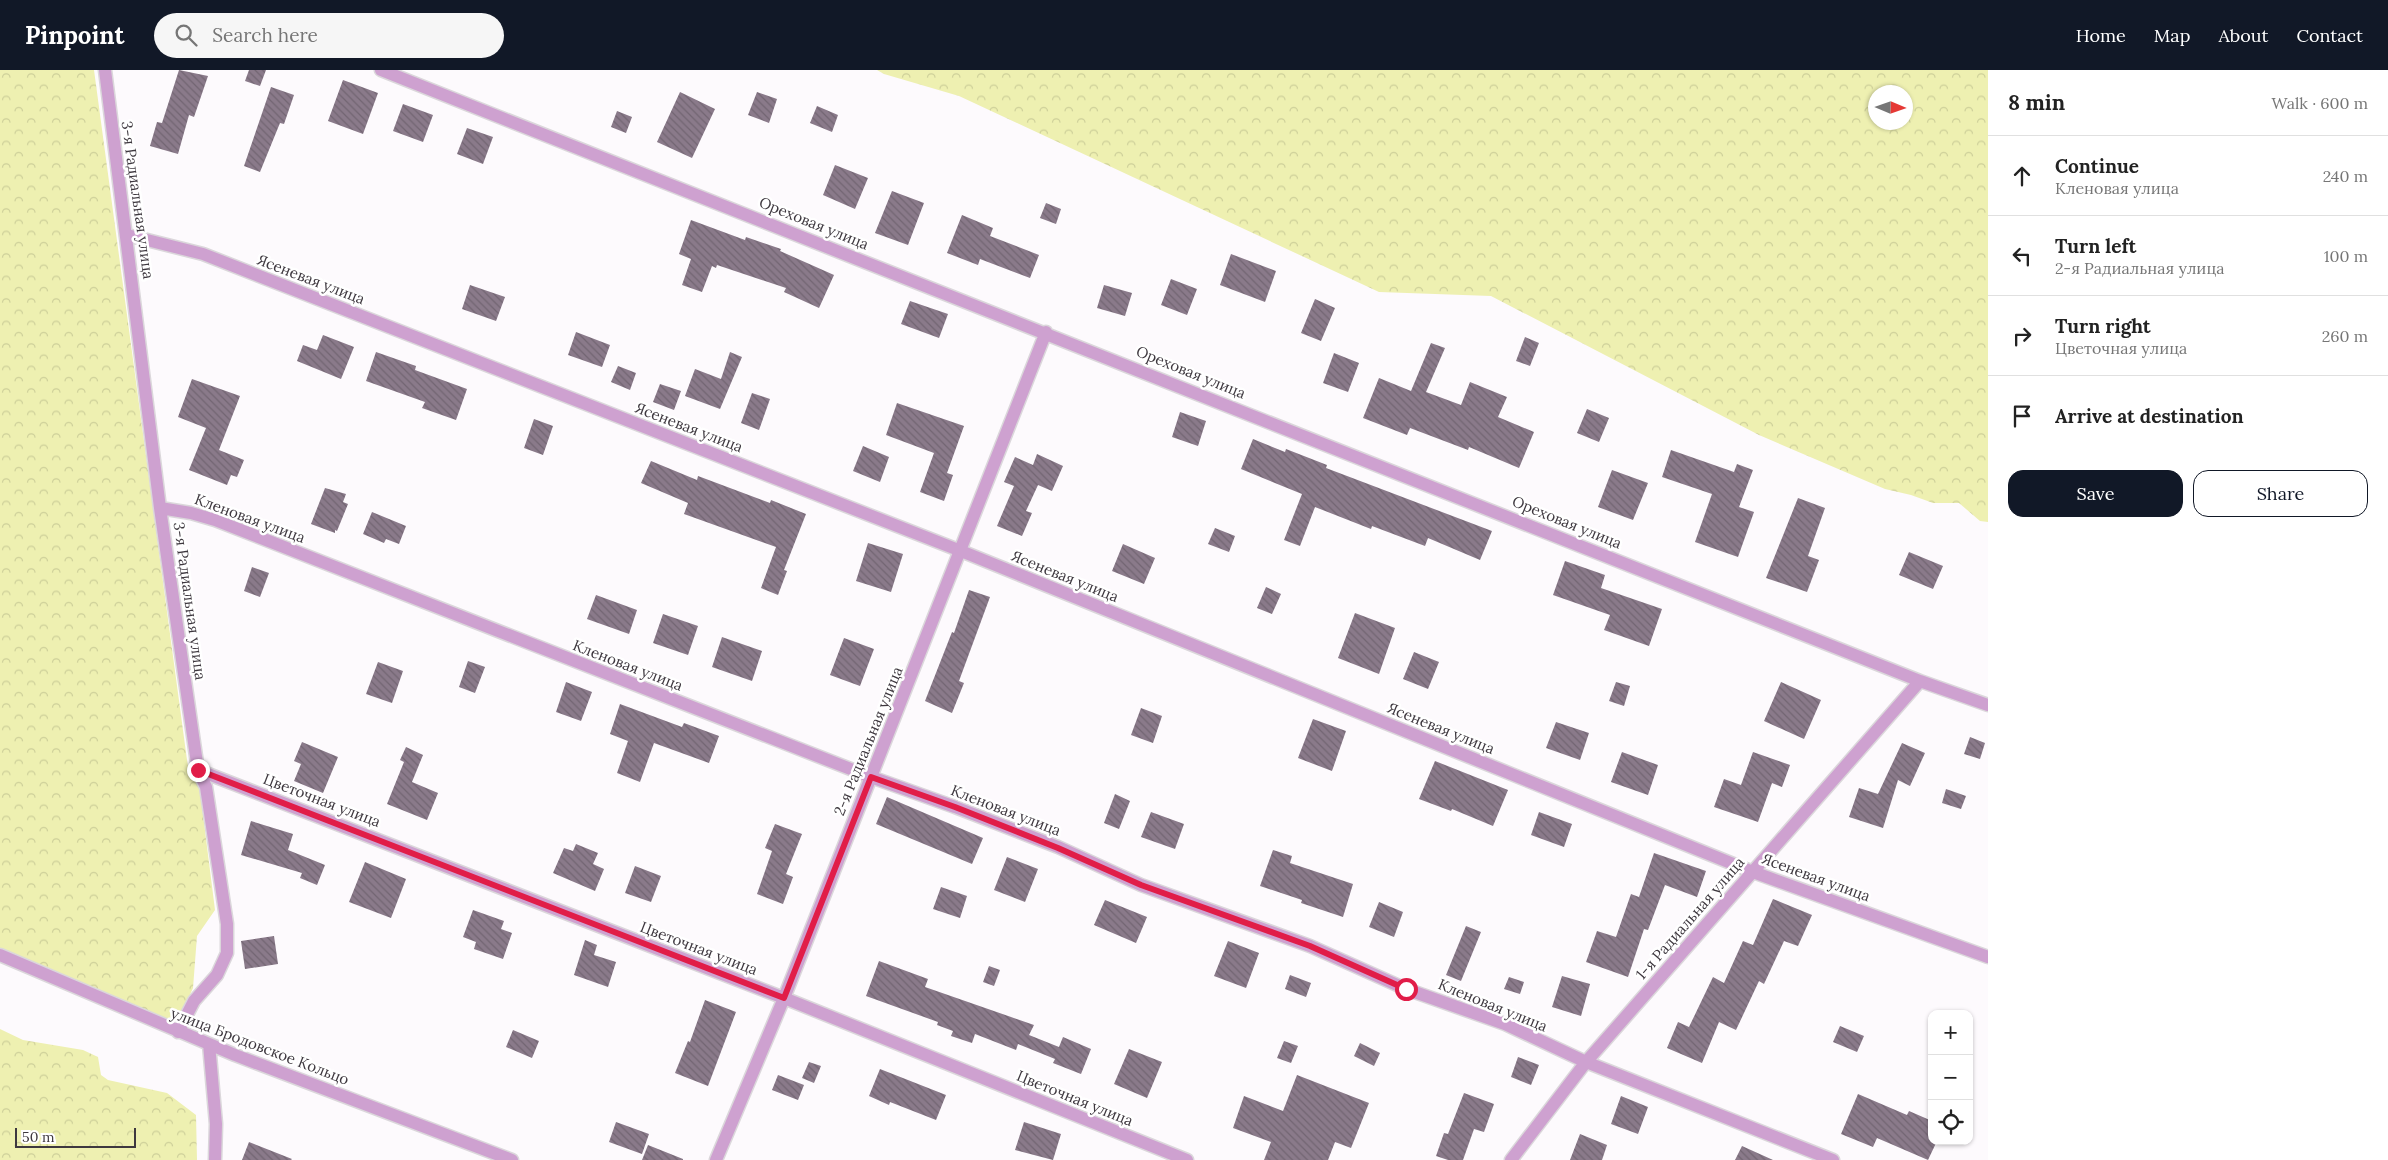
<!DOCTYPE html>
<meta charset="utf-8">
<style>
:root{--surface:#fff;--page:#f6f6f6;--text:#222;--muted:#767676;--line:#e0e0e0;--accent:#111827}
body{margin:0;font-family:Lora,serif;background:var(--page);color:var(--text)}
.controls{position:absolute;right:15px;bottom:15px;display:grid;overflow:hidden;border-radius:10px;box-shadow:0 1px 4px #0004}
.controls button{width:45px;height:45px;display:grid;place-items:center;padding:0;border:0;border-bottom:1px solid var(--line);background:var(--surface);color:var(--text);font:25px sans-serif}
.compass{position:absolute;left:1868px;top:15px;width:45px;height:45px;border-radius:50%;background:var(--surface);box-shadow:0 1px 4px #0004;rotate:92deg}
.scale{position:absolute;left:15px;bottom:12px;width:121px;box-sizing:border-box;padding-left:5px;border:2px solid #3e383f;border-top:0;font-size:14px;line-height:18px;white-space:nowrap;color:#3e383f;-webkit-text-stroke:4px #fff;paint-order:stroke}
.stop{position:absolute;width:15px;height:15px;margin:-11px;border:4px solid #e11d48;border-radius:50%;background:#fff}
.stop.end{background:#e11d48;border-color:#fff;box-shadow:0 1px 5px #0008}
.list{margin:0;padding:0;list-style:none}
h2{display:flex;justify-content:space-between;align-items:center;height:65px;margin:0;padding:0 20px;font-size:21px}
h2 small{font-size:16px;font-weight:400;color:var(--muted)}
.list li{display:grid;grid-template-columns:32px 1fr auto;gap:15px;align-items:center;box-sizing:border-box;height:80px;padding:0 20px;border-top:1px solid var(--line)}
.list b{display:block;font-size:19px;white-space:nowrap}
.list p{margin:0;font-size:16px;white-space:nowrap;color:var(--muted)}
.list em{font-size:16px;font-style:normal;color:var(--muted)}
.actions{display:flex;gap:10px;padding:15px 20px}
.actions a{flex:1;padding:11px 0;border:1px solid var(--accent);border-radius:15px;text-align:center;font-size:18px;color:var(--accent)}
.actions .main{background:var(--accent);color:#fff}
.icon{flex:none;width:28px;height:28px;fill:none;stroke:currentColor;stroke-width:2;stroke-linecap:round;stroke-linejoin:round}
.map{position:relative;flex:none;width:1988px;height:1090px;overflow:hidden}
header{display:flex;align-items:center;gap:30px;box-sizing:border-box;height:70px;padding:0 25px;background:var(--accent);color:#fff}
header strong{font-size:24px}
nav{display:flex;gap:28px;margin-inline-start:auto;font-size:18px}
.search{width:350px;height:45px;background:var(--page);display:flex;align-items:center;gap:12px;box-sizing:border-box;padding:0 18px;border-radius:28px;color:var(--muted);font-size:19px}
main{display:flex}
aside{flex:1;background:var(--surface)}
.map>svg:first-child{display:block}
</style>
<header>
<strong>Pinpoint</strong>
<div class="search"><svg class="icon" aria-label="search" viewBox="0 0 24 24"><circle cx="10" cy="10" r="6"/><path d="M15 15l6 6"/></svg>Search here</div>
<nav><a>Home</a><a>Map</a><a>About</a><a>Contact</a></nav>
</header>
<main>
<div class="map">
<svg width="1988" height="1090" viewBox="0 0 1988 1090">
<defs>
<pattern id="forest-crowns" width="20" height="18" patternUnits="userSpaceOnUse" patternTransform="scale(1.25)"><rect width="20" height="18" fill="#eef0b1"/><path d="M2 6a3 3 0 1 1 6 0M12 15a3 3 0 1 1 6 0" fill="none" stroke="#cdcf99"/></pattern>
<pattern id="building-back-hatch" width="6" height="6" patternUnits="userSpaceOnUse" patternTransform="scale(1.25)"><rect width="6" height="6" fill="#8a7a8a"/><path d="M-1 5l2 2M0 0l6 6M5-1l2 2" fill="none" stroke="#726572"/></pattern>
</defs>
<rect width="100%" height="100%" fill="#fdfafd"/>
<path fill="url(#forest-crowns)" fill-rule="evenodd" d="M0 0H94L187 690 190 707 199 713 215 840 197 866 193 918 177 953 0 879Z
M877 0H1988V452L1980 451 1959 433H1933L1911 425 1885 419 1759 365 1491 226 1379 222 959 26 884 4ZM1906 22V52H1876V22Z
M0 959 23 970 83 980 98 987 101 1005 108 1010 167 1023 196 1045 197 1090H0Z"/>
<path fill="url(#building-back-hatch)" d="M179 0 208 6 194 47 189 45 178 84 150 76 157 52 162 53Z
M249 0H266L260 16 245 11Z
M343 10 378 23 363 64 328 51Z
M271 17 294 25 284 54 280 53 260 102 244 96Z
M680 22 715 39 692 88 657 72Z
M757 22 777 29 769 53 748 45Z
M403 34 433 45 423 72 393 61Z
M817 36 838 45 832 62 810 53Z
M617 41 632 47 626 63 611 57Z
M467 58 493 67 483 94 457 84Z
M835 95 868 108 855 139 823 125Z
M892 121 924 133 908 175 875 163Z
M1046 133 1061 139 1056 154 1040 148Z
M962 145 993 158 990 166 1039 185 1030 208 980 189 978 195 947 183Z
M691 150 745 170 746 167 781 179 780 181 834 205 819 238 784 222 786 218 717 195 716 198 712 196 702 222 682 215 691 189 679 184Z
M1231 184 1276 201 1265 232 1220 215Z
M1171 209 1197 219 1187 245 1161 235Z
M470 215 505 227 496 251 462 239Z
M1104 215 1132 223 1125 246 1097 238Z
M1315 229 1335 238 1321 271 1301 263Z
M910 231 948 244 939 268 901 254Z
M576 262 610 275 602 297 568 285Z
M323 265 354 277 341 309 297 291 303 275 317 280Z
M1525 267 1539 273 1530 296 1516 291Z
M1431 273 1445 278 1426 322 1461 335 1470 312 1507 327 1498 347 1534 362 1519 398 1469 377 1468 380 1410 358 1407 365 1363 348 1379 308 1411 321Z
M376 282 416 296 415 300 467 319 456 350 422 338 425 332 366 311Z
M730 282 742 287 720 339 685 326 695 299 721 309Z
M1334 283 1359 293 1348 322 1323 313Z
M618 296 636 303 630 320 611 312Z
M192 309 240 326 219 380 244 390 237 407 231 405 227 415 189 400 206 358 178 347Z
M660 314 681 321 674 340 653 332Z
M752 323 770 329 759 360 741 353Z
M897 333 964 356 947 403 953 405 944 431 920 422 934 383 886 365Z
M1587 339 1609 348 1599 372 1577 363Z
M1180 342 1206 351 1198 376 1172 367Z
M534 349 553 356 543 385 524 378Z
M1253 369 1285 382 1286 379 1327 395 1326 398 1492 461 1480 490 1428 468 1425 476 1372 456 1371 459 1315 437 1300 476 1284 470 1302 424 1241 399Z
M863 376 889 387 880 412 853 401Z
M1671 380 1734 402 1737 394 1753 400 1739 437 1754 442 1738 487 1695 472 1712 424 1662 407Z
M1037 384 1063 396 1052 421 1038 415 1026 441 1032 443 1022 466 997 456 1014 416 1004 412 1015 387 1033 395Z
M651 391 697 410 698 406 770 433 771 430 806 444 784 500 787 501 778 525 761 518 776 477 684 444 688 433 641 413Z
M1612 400 1648 413 1633 450 1598 437Z
M325 418 346 424 343 432 348 434 337 461 335 460V463L311 454Z
M1798 428 1825 438 1808 486 1819 490 1807 522 1766 508Z
M372 442 406 456 399 474 386 469 384 473 363 464Z
M1215 458 1235 466 1229 482 1208 474Z
M868 473 903 484 891 522 856 511Z
M1123 474 1155 488 1144 514 1112 501Z
M1909 482 1943 496 1933 519 1899 505Z
M1565 491 1605 505 1601 518 1662 539 1649 576 1604 560 1610 545 1553 525Z
M252 497 269 503 260 527 244 521Z
M1266 517 1281 524 1272 544 1257 538Z
M969 520 990 527 959 611 964 613 952 643 925 631 952 562 954 563Z
M596 525 637 540 629 564 587 549Z
M1355 543 1395 558 1379 604 1338 588Z
M663 544 698 556 688 585 653 573Z
M722 567 762 581 752 611 712 597Z
M844 568 874 579 860 616 830 605Z
M1414 582 1439 592 1428 619 1403 609Z
M468 591 485 597 475 623 459 617Z
M378 592 403 601 392 633 366 624Z
M566 612 592 622 581 651 556 642Z
M1616 612 1630 616 1624 636 1609 631Z
M1781 612 1821 630 1804 669 1764 651Z
M620 634 682 657 684 653 719 666 709 693 654 673 640 712 617 703 628 671 610 664Z
M1141 638 1162 646 1153 673 1131 665Z
M1313 649 1346 661 1332 701 1298 688Z
M1556 652 1589 663 1580 690 1546 678Z
M1970 667 1985 673 1980 689 1964 684Z
M302 672 338 687 323 723 294 711 301 694 294 691Z
M1902 673 1925 683 1910 716 1898 710 1883 758 1849 747 1859 718 1878 724Z
M406 677 423 685 412 712 438 723 427 750 387 734 404 692 400 690Z
M1622 682 1658 695 1648 725 1611 712Z
M1753 682 1790 695 1782 717 1772 713 1758 752 1714 737 1724 709 1741 715Z
M1435 691 1508 720 1493 756 1452 739 1451 741 1419 729Z
M1946 719 1966 726 1961 739 1942 733Z
M1115 724 1130 731 1119 759 1104 753Z
M887 727 983 768 972 794 876 754Z
M1151 742 1184 754 1175 779 1141 767Z
M1539 742 1572 754 1564 777 1531 765Z
M251 751 293 764 288 780 325 795 317 815 300 808 302 803 241 785Z
M775 754 802 764 786 804 793 807 783 834 757 824 772 781 765 778Z
M576 774 598 783 593 794 604 799 595 821 553 803 564 778 573 781Z
M1273 780 1292 786 1290 793 1353 814 1343 847 1301 833 1302 830 1260 816Z
M1654 783 1706 801 1697 827 1665 815 1648 860 1644 859 1628 907 1586 892 1597 861 1616 867 1631 824 1639 827Z
M1007 787 1038 799 1025 832 994 820Z
M365 792 406 809 391 848 349 832Z
M635 796 661 806 651 832 625 823Z
M941 817 967 826 960 848 933 839Z
M1773 829 1812 845 1798 876 1784 871 1764 914 1759 911 1736 960 1719 952 1702 993 1667 978 1678 952 1689 957 1713 907 1724 913 1743 871 1753 875Z
M1105 830 1147 847 1136 873 1094 855Z
M1379 832 1403 842 1394 867 1369 857Z
M473 840 504 851 501 859 512 863 503 889 474 879 476 872 463 867Z
M1466 856 1481 862 1461 911 1446 905Z
M274 866 278 894 245 899 241 871Z
M585 870 597 875 594 885 616 892 608 917 574 905Z
M1228 871 1259 883 1246 918 1214 906Z
M879 891 928 909 925 917 1034 955 1029 965 1059 977 1063 967 1091 979 1081 1004 1053 993 1055 989 1018 974 1016 980 975 964 972 973 951 966 953 961 937 955 938 952 866 926Z
M989 896 1000 900 994 916 983 912Z
M1290 905 1311 913 1306 927 1285 919Z
M1562 906 1590 914 1581 946 1552 937Z
M1509 907 1524 912 1520 924 1504 919Z
M705 930 736 942 708 1016 675 1003 688 971 690 972Z
M1840 956 1864 966 1857 982 1833 972Z
M513 960 539 971 532 988 506 977Z
M1284 971 1298 976 1291 993 1277 988Z
M1360 973 1380 983 1374 996 1354 986Z
M1129 979 1162 992 1147 1028 1114 1014Z
M1518 987 1539 995 1531 1015 1511 1007Z
M809 992 821 996 814 1013 802 1008Z
M880 999 946 1025 936 1050 890 1032 889 1035 869 1026Z
M778 1005 804 1015 798 1030 772 1020Z
M1297 1005 1369 1033 1351 1078 1335 1072 1328 1090H1264L1271 1072 1233 1058 1244 1026 1283 1041Z
M1464 1023 1494 1034 1484 1062 1474 1059 1463 1090H1448L1436 1086 1444 1063 1448 1064Z
M1858 1024 1907 1045 1909 1041 1932 1051V1071H1937L1928 1090 1877 1068 1873 1077 1841 1064Z
M1621 1026 1648 1037 1638 1064 1611 1054Z
M616 1052 649 1064 642 1084 609 1072Z
M1024 1052 1061 1064 1053 1090 1015 1080Z
M1580 1064 1607 1075 1602 1090H1570Z
M249 1072 292 1089 291 1090H242Z
M648 1075 683 1089V1090H642Z
M1742 1076 1773 1090H1735Z"/>
<g fill="none" stroke-linecap="round" stroke-linejoin="round">
<defs>
<path id="minor" d="M105 0 160 438 198 700 206 717 227 854V883L217 905 194 931 178 962
M381 0 1920 611 1988 635
M127 165 203 184 961 481 1753 802 1988 887
M160 438 191 443 215 450 871 707 955 737 1058 777 1141 815 1310 876 1406 919 1505 954 1586 992 1833 1090
M198 700 784 928 1187 1090
M0 885 235 985 512 1090
M209 974 216 1054 215 1090
M716 1090 784 928 1046 262
M1511 1090 1586 992 1920 611"/>
</defs>
<use href="#minor" stroke="#dbd7db" stroke-width="15"/>
<use href="#minor" stroke="#cea1d0" stroke-width="12"/>
</g>
<g fill="none" stroke-linecap="round" stroke-linejoin="round">
<path stroke="#e11d48" stroke-width="6" d="M198 700 784 928 871 707 955 737 1058 778 1141 815 1310 876 1406 919"/>
</g>
<g text-anchor="middle" dominant-baseline="central" stroke-width="5" stroke-linejoin="round" paint-order="stroke">
<g font-size="15" fill="#3e383f" stroke="#fff">
<text transform="translate(138 130) rotate(82)">3-я Радиальная улица</text>
<text transform="translate(814 153) rotate(22)">Ореховая улица</text>
<text transform="translate(311 209) rotate(21)">Ясеневая улица</text>
<text transform="translate(1191 302) rotate(22)">Ореховая улица</text>
<text transform="translate(689 357) rotate(21)">Ясеневая улица</text>
<text transform="translate(250 448) rotate(20)">Кленовая улица</text>
<text transform="translate(1567 452) rotate(22)">Ореховая улица</text>
<text transform="translate(1065 506) rotate(22)">Ясеневая улица</text>
<text transform="translate(190 531) rotate(82)">3-я Радиальная улица</text>
<text transform="translate(628 595) rotate(21)">Кленовая улица</text>
<text transform="translate(1441 658) rotate(22)">Ясеневая улица</text>
<text transform="translate(868 671) rotate(-68)">2-я Радиальная улица</text>
<text transform="translate(322 730) rotate(21)">Цветочная улица</text>
<text transform="translate(1006 740) rotate(21)">Кленовая улица</text>
<text transform="translate(1816 807) rotate(20)">Ясеневая улица</text>
<text transform="translate(1690 848) rotate(-49)">1-я Радиальная улица</text>
<text transform="translate(699 878) rotate(21)">Цветочная улица</text>
<text transform="translate(1493 935) rotate(22)">Кленовая улица</text>
<text transform="translate(260 976) rotate(21)">улица Бродовское Кольцо</text>
<text transform="translate(1075 1028) rotate(22)">Цветочная улица</text>
</g>
</g>
</svg>
<div class="controls">
<button>+</button>
<button>−</button>
<button><svg class="icon" aria-label="locate" viewBox="0 0 24 24"><circle cx="12" cy="12" r="6"/><path d="M12 2v4M12 18v4M2 12h4M18 12h4"/></svg></button>
</div>
<svg class="compass" viewBox="-18 -18 36 36"><path d="M0-13l5 13h-10z" fill="#e53935"/><path d="M0 13l5-13h-10z" fill="#767676"/></svg>
<div class="scale">50 m</div>
<div class="stop" style="left:1406px;top:919px"></div>
<div class="stop end" style="left:198px;top:700px"></div>
</div>
<aside>
<h2>8 min<small>Walk · 600 m</small></h2>
<ul class="list">
<li><svg class="icon" aria-label="ahead" viewBox="0 0 24 24"><path d="M12 20V5M6 11l6-6 6 6"/></svg><div><b>Continue</b><p>Кленовая улица</p></div><em>240 m</em></li>
<li><svg class="icon" aria-label="left" viewBox="0 0 24 24"><path d="M17 20v-9H6M10 6l-5 5 5 5"/></svg><div><b>Turn left</b><p>2-я Радиальная улица</p></div><em>100 m</em></li>
<li><svg class="icon" aria-label="right" viewBox="0 0 24 24"><path d="M7 20v-9h11M14 6l5 5-5 5"/></svg><div><b>Turn right</b><p>Цветочная улица</p></div><em>260 m</em></li>
<li><svg class="icon" aria-label="arrive" viewBox="0 0 24 24"><path d="M6 21V4h12l-3 4 3 4H6"/></svg><div><b>Arrive at destination</b></div></li>
</ul>
<div class="actions"><a class="main">Save</a><a>Share</a></div>
</aside>
</main>
